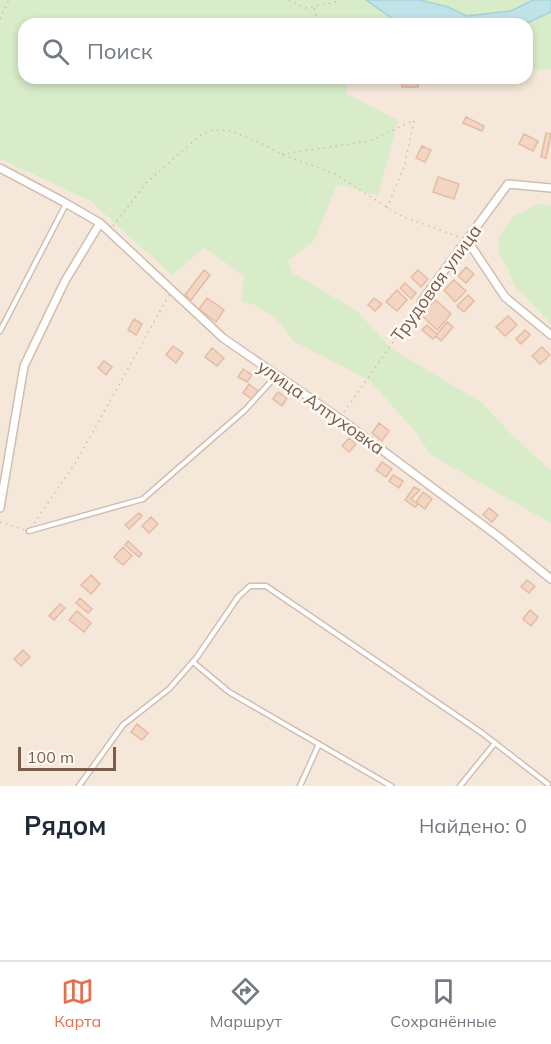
<!DOCTYPE html>
<html lang="ru">
<meta charset="utf-8">
<style>
:root{--surface:#fff;--page:#f2f2f3;--text:#1f2937;--muted:#747a83;--line:#e0e1e3;--accent:#e76f51}
body{margin:0;font-family:Mulish,sans-serif;background:var(--page);color:var(--text)}
.scale{position:absolute;left:18px;bottom:15px;width:98px;box-sizing:border-box;padding-left:6px;border:3px solid #7a5c4d;border-top:0;font-size:16px;line-height:21px;white-space:nowrap;color:#7a5c4d;-webkit-text-stroke:4px #fffaf3;paint-order:stroke}
.list{margin:0;padding:0;list-style:none}
h2{display:flex;justify-content:space-between;align-items:center;height:78px;margin:0;padding:0 24px;font-size:26px}
h2 small{font-size:20px;font-weight:400;color:var(--muted)}
.icon{flex:none;width:33px;height:33px;fill:none;stroke:currentColor;stroke-width:2;stroke-linecap:round;stroke-linejoin:round}
.map{position:relative;flex:none;width:551px;height:786px;overflow:hidden}
.search{position:absolute;background:var(--surface);box-shadow:0 3px 9px #0003;left:18px;right:18px;top:18px;height:66px;display:flex;align-items:center;gap:15px;box-sizing:border-box;padding:0 21px;border-radius:18px;color:var(--muted);font-size:22px}
.sheet{height:174px;background:var(--surface)}
nav{display:flex;justify-content:space-around;align-items:center;box-sizing:border-box;height:84px;border-top:2px solid var(--line);background:var(--surface);font-size:16px;color:var(--muted)}
nav a{display:grid;justify-items:center;gap:3px}
nav .on{color:var(--accent)}
.map>svg:first-child{display:block}
</style>
<div class="map">
<svg width="551" height="786" viewBox="0 0 551 786">
<rect width="100%" height="100%" fill="#fdf6ec"/>
<path fill="#f5e8da" d="M527 69H551V786H0V159L90 201 172 275 205 248 315 240 337 183 377 196 347 94 346 78H527Z"/>
<path fill="#d8ecc9" d="M0 0H366L400 24H24V78H346L347 94 398 120 378 196 337 184 315 240 288 261 293 273 357 311 392 349 482 403 512 435 551 471V523L431 455 415 431 369 380 293 341 275 317 253 304 241 301 244 276 205 248 172 275 90 201 0 159Z
M420 0H533L511 11 466 16 448 7Z
M551 12V69L529 70 527 69V24H525Z
M538 204 551 206V324L514 285 507 266 498 253 499 237 514 216Z"/>
<path fill="#bfe3e8" stroke="#a5d3da" stroke-width="1.5" d="M366 0H420L448 7 467 16 511 11 533 0H551V12L525 24H400Z"/>
<path fill="#f3d5c3" stroke="#e6bba3" stroke-width="1.5" d="M402 78H418V87H402Z
M466 117 484 126 482 131 463 123Z
M546 133 551 134 546 158 541 157Z
M524 134 538 141 533 151 519 144Z
M422 146 431 150 425 162 416 158Z
M438 177 459 184 454 199 433 192Z
M466 267 474 274 466 283 458 276Z
M204 270 210 275 191 300 185 295Z
M418 270 428 279 421 287 411 277Z
M454 280 466 291 455 302 444 290Z
M405 283 416 293 411 299 400 288Z
M397 290 407 300 397 311 386 302Z
M468 295 474 301 464 312 457 306Z
M207 298 224 310 216 322 199 309Z
M374 298 382 304 375 311 368 305Z
M436 300 451 314 437 330 421 315Z
M508 316 517 325 505 336 496 327Z
M134 319 142 324 136 335 128 330Z
M447 322 453 327 441 341 436 336 433 339 422 330 427 325 437 334Z
M525 330 530 335 521 344 516 339Z
M173 346 183 353 176 363 166 355Z
M542 347 550 355 540 364 532 356Z
M212 348 224 358 217 366 205 357Z
M104 361 112 367 106 375 98 368Z
M243 369 252 375 247 382 238 377Z
M249 384 258 391 252 399 243 393Z
M278 392 287 398 282 406 273 399Z
M379 423 389 431 382 441 372 433Z
M349 438 356 444 349 452 342 446Z
M382 462 392 469 386 477 376 470Z
M393 475 403 481 399 488 389 481Z
M414 487 420 490 411 499 418 504 415 507 405 500Z
M423 492 432 499 425 509 416 502Z
M489 508 498 515 492 522 483 515Z
M139 513 142 516 129 529 125 525Z
M151 517 158 524 149 533 142 526Z
M128 541 142 554 139 557 125 545Z
M123 547 132 556 123 565 114 557Z
M91 575 100 584 91 594 81 585Z
M527 580 535 586 529 593 521 587Z
M80 598 92 609 88 613 76 603Z
M60 604 65 608 54 620 49 616Z
M530 610 538 617 531 626 523 619Z
M77 611 91 623 84 632 69 620Z
M23 650 30 657 21 666 14 659Z
M137 724 148 733 142 740 131 732Z"/>
<g fill="none" stroke-linecap="round" stroke-linejoin="round">
<defs>
<path id="lane" d="M0 331 66 204
M29 531 143 499 245 410 276 376
M193 662 229 692 391 786
M79 786 123 725 169 689 197 657 238 597 250 586H266L482 733 548 784
M300 786 319 744
M460 786 495 743"/>
<path id="street" d="M0 168 62 201 100 223 223 338 339 418 499 537 551 579
M467 240 505 297 551 335
M421 302 508 184 551 188
M0 508 24 366 65 281 100 223"/>
</defs>
<use href="#lane" stroke="#d1beb0" stroke-width="7"/>
<use href="#street" stroke="#d1beb0" stroke-width="10"/>
<path stroke="#d9b8a5" stroke-width="1.5" stroke-dasharray="1.5 4.5" stroke-linecap="butt" d="M289 0 306 8 340 1
M314 8 319 24
M0 19 9 0
M282 154 370 141 414 120
M387 208 404 167 414 121
M113 226 146 183 199 136 213 130 231 131 265 145 281 154 335 174 399 215 459 237
M344 412 417 308
M0 522 25 530
M34 523 76 462 169 295"/>
<use href="#lane" stroke="#fff" stroke-width="4"/>
<use href="#street" stroke="#fff" stroke-width="7"/>
</g>
<g text-anchor="middle" dominant-baseline="central" stroke-width="5" stroke-linejoin="round" paint-order="stroke">
<g font-size="18" fill="#7a5c4d" stroke="#fffaf3">
<text transform="translate(436 283) rotate(-54)">Трудовая улица</text>
<text transform="translate(321 407) rotate(35)">улица Алтуховка</text>
</g>
</g>
</svg>
<div class="scale">100 m</div>
<div class="search"><svg class="icon" aria-label="search" viewBox="0 0 24 24"><circle cx="10" cy="10" r="6"/><path d="M15 15l6 6"/></svg>Поиск</div>
</div>
<section class="sheet">
<h2>Рядом<small>Найдено: 0</small></h2>
<ul class="list">
</ul>
</section>
<nav>
<a class="on"><svg class="icon" aria-label="map" viewBox="0 0 24 24"><path d="M3 6l6-2 6 2 6-2v14l-6 2-6-2-6 2zM9 4v14M15 6v14"/></svg>Карта</a>
<a><svg class="icon" aria-label="directions" viewBox="0 0 24 24"><path d="M12 3l9 9-9 9-9-9zM9 14v-3h6M13 9l2 2-2 2"/></svg>Маршрут</a>
<a><svg class="icon" aria-label="saved" viewBox="0 0 24 24"><path d="M7 4h10v16l-5-4-5 4z"/></svg>Сохранённые</a>
</nav>
